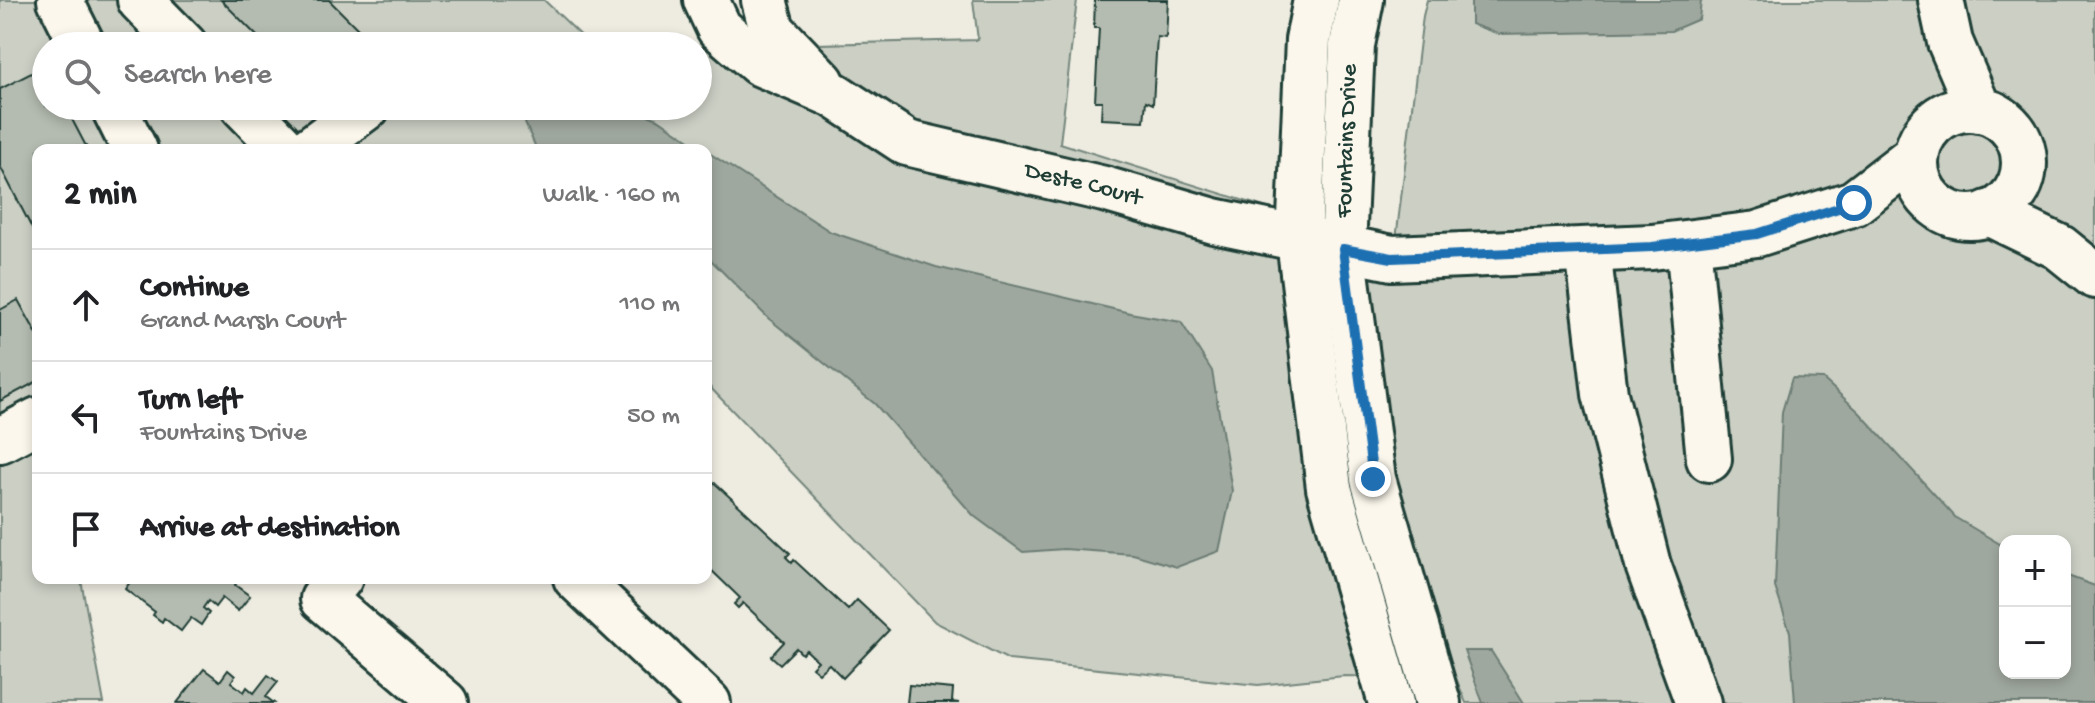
<!DOCTYPE html>
<meta charset="utf-8">
<style>
:root{--surface:#fff;--page:#f6f6f6;--text:#202124;--muted:#757577;--line:#e0e0e0}
body{margin:0;font-family:"Gochi Hand",sans-serif;background:var(--page);color:var(--text)}
.controls{position:absolute;right:24px;bottom:24px;display:grid;overflow:hidden;border-radius:16px;box-shadow:0 4px 12px #0003}
.controls button{width:72px;height:72px;display:grid;place-items:center;padding:0;border:0;border-bottom:2px solid var(--line);background:var(--surface);color:var(--text);font:40px sans-serif}
.stop{position:absolute;width:24px;height:24px;margin:-18px;border:6px solid #1f6fb2;border-radius:50%;background:#fff}
.stop.end{background:#1f6fb2;border-color:#fff;box-shadow:0 2px 8px #0008}
.list{margin:0;padding:0;list-style:none}
h2{display:flex;justify-content:space-between;align-items:center;height:104px;margin:0;padding:0 32px;font-size:34px}
h2 small{font-size:26px;font-weight:400;color:var(--muted)}
.list li{display:grid;grid-template-columns:52px 1fr auto;gap:24px;align-items:center;box-sizing:border-box;height:112px;padding:0 32px;border-top:2px solid var(--line)}
.list b{display:block;font-size:30px;white-space:nowrap}
.list p{margin:0;font-size:26px;white-space:nowrap;color:var(--muted)}
.list em{font-size:26px;font-style:normal;color:var(--muted)}
.icon{flex:none;width:44px;height:44px;fill:none;stroke:currentColor;stroke-width:2;stroke-linecap:round;stroke-linejoin:round}
.map{position:relative;flex:none;width:2095px;height:703px;overflow:hidden}
.search{position:absolute;background:var(--surface);box-shadow:0 4px 12px #0003;left:32px;top:32px;width:680px;height:88px;display:flex;align-items:center;gap:20px;box-sizing:border-box;padding:0 28px;border-radius:44px;color:var(--muted);font-size:30px}
.panel{position:absolute;background:var(--surface);box-shadow:0 4px 12px #0003;left:32px;top:144px;width:680px;height:440px;border-radius:16px}
.map>svg:first-child{display:block}
</style>
<div class="map">
<svg width="2095" height="703" viewBox="0 0 2095 703">
<rect width="100%" height="100%" fill="#eeece1"/>
<filter id="ink" filterUnits="userSpaceOnUse"><feTurbulence type="fractalNoise" baseFrequency=".0125" numOctaves="2"/><feDisplacementMap in="SourceGraphic" scale="16" xChannelSelector="R" yChannelSelector="G"/><feConvolveMatrix kernelMatrix="1 2 1 2 8 2 1 2 1" color-interpolation-filters="sRGB"/></filter>
<g filter="url(#ink)">
<path fill="#cbcfc4" stroke="#75867c" stroke-width="2" fill-rule="evenodd" d="M0 0H544L592 46H46V106H698V47L978 40 973 0H1077L1060 143 1395 248 1423 16 1427 0H2095V703H1466L1456 678 1344 676 1258 685 1009 660 935 622 706 383V150H38V578H83L81 580 104 703H0ZM2005 541H2065V673H2005Z"/>
<path fill="#9fa89f" stroke="#6c7d74" stroke-width="2" d="M1471 0H1701L1699 19 1671 31 1499 34 1471 24Z
M535 106H625L658 119 704 150H537L525 123Z
M706 151 831 232 936 267 1130 313 1181 322 1212 371 1232 491 1219 551 1177 567 1133 554 1064 549 1023 552 974 516 875 404 768 318 706 255Z
M1792 378 1823 379 1859 412 1956 518 2005 547V673H2065V575L2095 586V703H1795L1790 632 1775 587 1782 412Z
M1464 651H1491L1524 703H1483Z"/>
<path fill="#b4bbb0" stroke="#1f3d34" stroke-width="2" d="M221 0H329L375 46H267Z
M1095 0H1168L1166 38 1157 37 1153 104 1146 101 1144 121 1101 119 1102 101H1095L1099 28H1094Z
M45 66 46 106H65L88 150H38V240L0 166V89Z
M18 300 38 336V381L0 401V310Z
M706 475 790 553 786 557 792 563 794 560 848 610 857 600 889 630 843 678 829 664 819 673 812 667 818 661 806 650 802 654 796 648 780 664 771 656 784 642 743 603 738 608 734 604 740 598 706 565Z
M133 578H240L235 585 250 596 238 611 222 598 215 607 208 601 203 608 209 613 201 625 191 618 181 631 164 618 162 622 153 615 155 612 125 589Z
M204 669 220 681 228 670 235 676 231 682 244 692 247 687 254 693 268 675 278 682 266 697 274 703H177Z
M909 685 953 689 952 702 959 703H907Z"/>
<g fill="none" stroke-linecap="round" stroke-linejoin="round">
<defs>
<g id="minor">
<path d="M60 0 83 46"/>
<path d="M140 0 185 46"/>
<path id="s1" d="M706 0 719 28 759 63 834 95 907 143 1104 189 1214 221 1392 258 1652 247 1757 234 1854 203 1916 155"/>
<path d="M764 0 772 30 822 82"/>
<path d="M1316 0 1308 40 1299 240 1329 488 1391 703"/>
<path d="M1361 0 1352 45 1343 249 1373 479 1438 703"/>
<path d="M1941 0 1950 42 1979 110"/>
<path d="M113 106 135 150"/>
<path d="M243 106 286 150"/>
<circle cx="1970" cy="163" r="54"/>
<path d="M309 150 368 106"/>
<path d="M1988 213 2059 247 2095 276"/>
<path d="M1688 243 1709 459"/>
<path d="M1588 250 1605 394 1648 565 1698 703"/>
<path d="M0 440 38 420"/>
<path d="M340 578 323 599 445 703"/>
<path d="M576 578 708 703"/>
</g>
</defs>
<use href="#minor" stroke="#1f3d34" stroke-width="50"/>
<use href="#minor" stroke="#fbf7ec" stroke-width="44"/>
</g>
</g>
<g fill="none" stroke-linecap="round" stroke-linejoin="round" filter="url(#ink)">
<path stroke="#1f6fb2" stroke-width="10" d="M1373 479 1343 249 1392 258 1652 247 1757 234 1854 203"/>
</g>
<g text-anchor="middle" dominant-baseline="central" stroke-width="6" stroke-linejoin="round" paint-order="stroke">
<g font-size="24" fill="#1f3d34" stroke="#fbf7ec">
<text transform="translate(1348 141) rotate(-88)">Fountains Drive</text>
<text stroke="none"><textPath href="#s1" startOffset="434">Deste Court</textPath></text>
</g>
</g>
</svg>
<div class="controls">
<button>+</button>
<button>−</button>
</div>
<div class="stop" style="left:1854px;top:203px"></div>
<div class="stop end" style="left:1373px;top:479px"></div>
<div class="search"><svg class="icon" aria-label="search" viewBox="0 0 24 24"><circle cx="10" cy="10" r="6"/><path d="M15 15l6 6"/></svg>Search here</div>
<section class="panel">
<h2>2 min<small>Walk · 160 m</small></h2>
<ul class="list">
<li><svg class="icon" aria-label="ahead" viewBox="0 0 24 24"><path d="M12 20V5M6 11l6-6 6 6"/></svg><div><b>Continue</b><p>Grand Marsh Court</p></div><em>110 m</em></li>
<li><svg class="icon" aria-label="left" viewBox="0 0 24 24"><path d="M17 20v-9H6M10 6l-5 5 5 5"/></svg><div><b>Turn left</b><p>Fountains Drive</p></div><em>50 m</em></li>
<li><svg class="icon" aria-label="arrive" viewBox="0 0 24 24"><path d="M6 21V4h12l-3 4 3 4H6"/></svg><div><b>Arrive at destination</b></div></li>
</ul>
</section>
</div>
